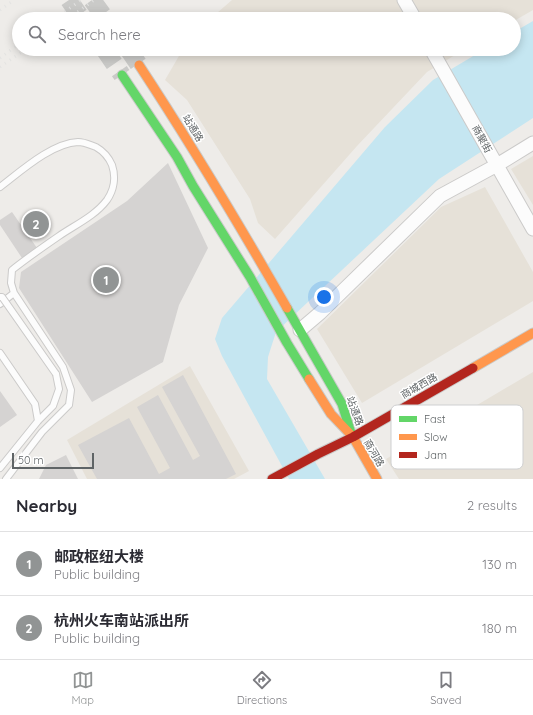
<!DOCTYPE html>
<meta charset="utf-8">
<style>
:root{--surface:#fff;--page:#f7f7f7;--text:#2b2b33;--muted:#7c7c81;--line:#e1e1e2;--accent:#919494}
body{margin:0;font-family:Quicksand,"Noto Sans SC",sans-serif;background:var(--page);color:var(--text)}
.scale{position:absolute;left:12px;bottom:10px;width:82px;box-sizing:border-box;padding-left:4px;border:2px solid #5f6466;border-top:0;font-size:11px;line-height:14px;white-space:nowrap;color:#5f6466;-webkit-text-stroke:3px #fff;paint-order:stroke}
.you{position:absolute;left:324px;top:297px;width:14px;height:14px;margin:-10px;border:3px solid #fff;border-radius:50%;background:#1a73e8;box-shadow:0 0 0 6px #1a73e833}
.badge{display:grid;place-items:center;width:26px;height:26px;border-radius:50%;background:var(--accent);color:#fff;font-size:13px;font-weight:700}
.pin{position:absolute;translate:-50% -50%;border:2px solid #fff;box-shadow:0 1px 4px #0006}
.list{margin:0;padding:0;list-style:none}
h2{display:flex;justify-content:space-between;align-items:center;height:52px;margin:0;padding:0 16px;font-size:17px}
h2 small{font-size:13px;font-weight:400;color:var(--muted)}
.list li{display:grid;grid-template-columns:26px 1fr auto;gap:12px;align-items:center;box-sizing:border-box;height:64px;padding:0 16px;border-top:1px solid var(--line)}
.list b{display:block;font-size:15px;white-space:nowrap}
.list p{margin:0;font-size:13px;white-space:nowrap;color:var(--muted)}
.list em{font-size:13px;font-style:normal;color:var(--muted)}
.icon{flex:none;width:22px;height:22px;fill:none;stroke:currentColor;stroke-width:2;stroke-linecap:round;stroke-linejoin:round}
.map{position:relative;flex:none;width:533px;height:479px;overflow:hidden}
.search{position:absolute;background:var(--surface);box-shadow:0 2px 10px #0003;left:12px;right:12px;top:12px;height:44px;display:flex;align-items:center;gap:10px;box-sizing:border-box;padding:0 14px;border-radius:22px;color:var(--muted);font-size:15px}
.sheet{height:180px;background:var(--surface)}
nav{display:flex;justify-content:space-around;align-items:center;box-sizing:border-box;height:56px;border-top:1px solid var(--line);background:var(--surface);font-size:11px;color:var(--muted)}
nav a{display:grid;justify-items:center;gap:2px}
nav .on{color:var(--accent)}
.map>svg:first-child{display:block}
</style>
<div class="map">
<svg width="533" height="479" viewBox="0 0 533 479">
<rect width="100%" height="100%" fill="#eeece9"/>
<path fill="#e6e1d8" d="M232 0H533V10L514 21V19H210Z
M183 49H465L427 72 357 146 275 239 258 223 250 199 187 100 165 80Z
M533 156V205L511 169Z
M485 187 533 272V301L362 403 317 329 441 207Z
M190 366 249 471 234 479H87L67 440Z
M533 372V479H399L386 459Z"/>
<path fill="#c5e6f1" d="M533 21V118L439 179 276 332 268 357 267 379 325 479H289L222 356 215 339 222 318 385 127 433 80 485 49H514V32Z"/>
<path fill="#d5d3d2" d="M168 163 208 248 179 305 163 362 92 402 19 288 21 272 127 201Z
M12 212 37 248 22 258 0 225V220Z
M183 375 236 474 226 479H97L78 445 129 418 159 474 170 468 137 407 158 395 193 460 200 456 162 387Z
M0 391 17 415 0 427Z
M66 455 78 479H39L46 465Z"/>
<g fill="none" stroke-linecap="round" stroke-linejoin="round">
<path stroke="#cacac8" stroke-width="18" stroke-dasharray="18 9" stroke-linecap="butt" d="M69 0 82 19
M92 0 106 19
M104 49 122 75
M128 49 139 65"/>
<defs>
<path id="lane" d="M0 187C21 171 52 143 78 142 85 142 90 145 96 147 103 151 109 158 112 165 116 177 114 190 107 200 95 216 75 225 59 236 43 247 27 258 12 270L11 283 14 293 63 367 71 390 69 405 42 432 6 479
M0 304 14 293
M0 353 35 404 38 421
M0 468 38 421 53 406 59 389 56 374"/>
<path id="street" d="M404 0 415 19
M431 49 533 229
M300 330 320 313 440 196 497 165 533 143"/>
<path id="fast" d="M122 75 177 157 193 186 250 277 287 343 309 379
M287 308 342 404 351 433"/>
<path id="slow" d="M139 65C191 144 240 226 287 308
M473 368 533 333
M309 379 331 414 353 437 377 479"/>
<path id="jam" d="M272 479 318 454 353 437 473 368"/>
</defs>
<use href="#lane" stroke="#cbcac9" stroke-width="8"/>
<use href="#street" stroke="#cbcac9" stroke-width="15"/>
<use href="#fast" stroke="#cacac9" stroke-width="11"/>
<use href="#slow" stroke="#cacac9" stroke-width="11"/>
<use href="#jam" stroke="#cacac9" stroke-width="11"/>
<use href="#lane" stroke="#fcfcfc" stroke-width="6"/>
<use href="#street" stroke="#fcfcfc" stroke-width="13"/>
<use href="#fast" stroke="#63d668" stroke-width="9"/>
<use href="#slow" stroke="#ff974d" stroke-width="9"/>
<use href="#jam" stroke="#b3261e" stroke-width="9"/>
<path stroke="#e3e3e2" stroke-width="3" stroke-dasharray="1 5" stroke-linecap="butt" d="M0 10 14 0
M55 19 81 0
M68 19 94 0
M0 58 19 44
M0 67 26 49"/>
<defs>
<path id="lane-bridge" d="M0 297H2L56 374"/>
</defs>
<use href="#lane-bridge" stroke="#cbcac9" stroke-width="8" stroke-linecap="butt"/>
<use href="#lane-bridge" stroke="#fcfcfc" stroke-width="6"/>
</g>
<g text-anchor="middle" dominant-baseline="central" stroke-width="3" stroke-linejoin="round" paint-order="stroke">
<g font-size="10" fill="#5f6466" stroke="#fff">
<text transform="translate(193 128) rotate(59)">站通路</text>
<text transform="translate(482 139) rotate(61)">商聚街</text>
<text transform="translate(419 386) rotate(-30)">商城西路</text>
<text transform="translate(355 411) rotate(70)">站通路</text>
<text transform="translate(374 453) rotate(60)">商河路</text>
</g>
</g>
<rect x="391" y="405" width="132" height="64" rx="6" fill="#fff" stroke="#cfd0d1" stroke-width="1"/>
<rect x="399" y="416" width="18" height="6" fill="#63d668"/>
<rect x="399" y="434" width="18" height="6" fill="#ff974d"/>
<rect x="399" y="452" width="18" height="6" fill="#b3261e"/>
<g font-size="11" fill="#5f6466">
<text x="424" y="423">Fast</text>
<text x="424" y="441">Slow</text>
<text x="424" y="459">Jam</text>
</g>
</svg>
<div class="scale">50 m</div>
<div class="you"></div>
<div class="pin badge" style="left:106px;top:280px">1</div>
<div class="pin badge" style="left:36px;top:224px">2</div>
<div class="search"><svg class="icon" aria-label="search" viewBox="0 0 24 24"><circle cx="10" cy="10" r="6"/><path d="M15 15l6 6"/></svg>Search here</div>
</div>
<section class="sheet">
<h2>Nearby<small>2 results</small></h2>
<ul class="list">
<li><span class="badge">1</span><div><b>邮政枢纽大楼</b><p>Public building</p></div><em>130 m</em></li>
<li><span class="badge">2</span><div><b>杭州火车南站派出所</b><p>Public building</p></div><em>180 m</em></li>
</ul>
</section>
<nav>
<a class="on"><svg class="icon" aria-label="map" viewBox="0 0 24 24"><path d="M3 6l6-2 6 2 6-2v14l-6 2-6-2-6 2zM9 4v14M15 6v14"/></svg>Map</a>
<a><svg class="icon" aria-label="directions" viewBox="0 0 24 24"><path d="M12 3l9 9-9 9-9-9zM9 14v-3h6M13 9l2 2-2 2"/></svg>Directions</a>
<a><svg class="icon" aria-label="saved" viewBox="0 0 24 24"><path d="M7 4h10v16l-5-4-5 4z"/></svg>Saved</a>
</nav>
